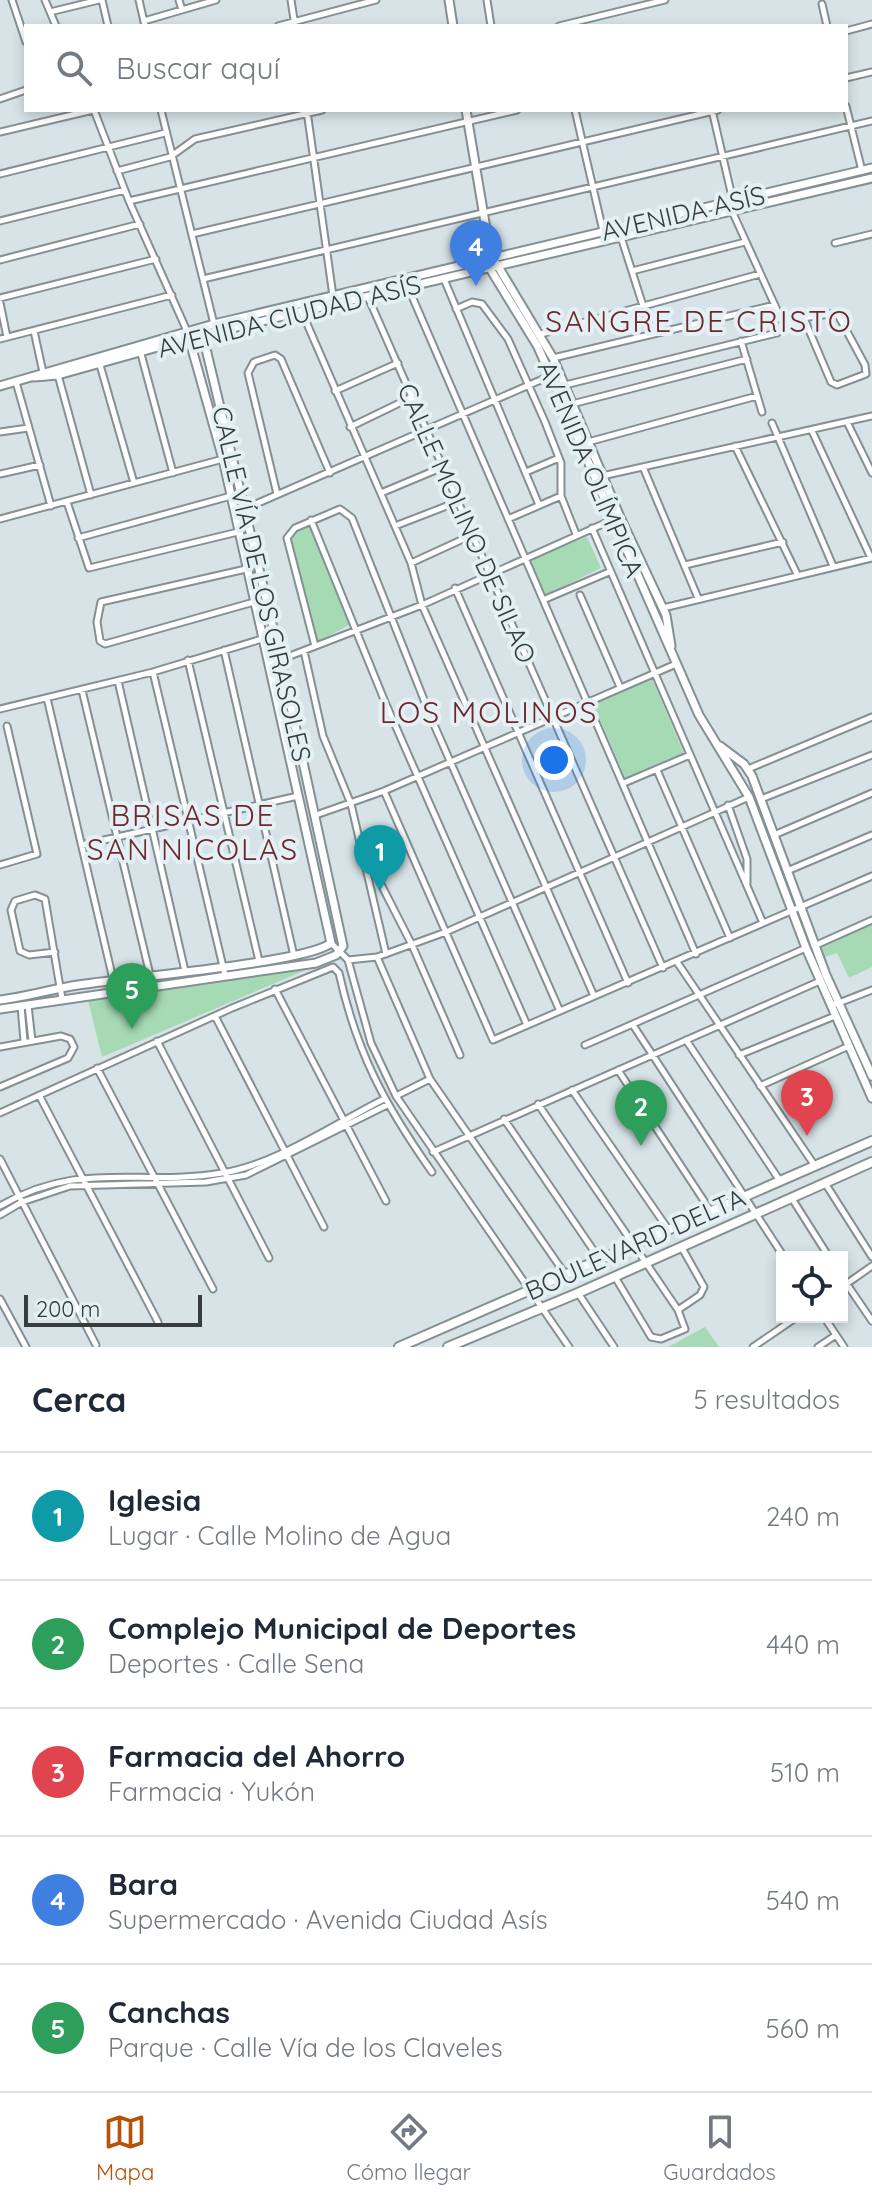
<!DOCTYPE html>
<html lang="es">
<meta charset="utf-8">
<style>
:root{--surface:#fff;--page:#f2f2f3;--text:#1f2937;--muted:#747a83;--line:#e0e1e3;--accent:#b45309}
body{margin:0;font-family:Quicksand,sans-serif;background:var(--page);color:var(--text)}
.controls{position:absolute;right:24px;bottom:24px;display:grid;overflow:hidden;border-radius:0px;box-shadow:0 4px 12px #0003}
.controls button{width:72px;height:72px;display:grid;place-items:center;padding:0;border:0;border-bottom:2px solid var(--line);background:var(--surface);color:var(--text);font:40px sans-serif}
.scale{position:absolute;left:24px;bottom:20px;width:178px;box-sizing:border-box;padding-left:8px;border:4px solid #373c3e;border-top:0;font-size:22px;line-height:28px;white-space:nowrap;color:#373c3e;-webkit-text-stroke:6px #e4f1f4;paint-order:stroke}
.you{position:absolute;left:554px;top:760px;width:28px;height:28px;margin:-20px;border:6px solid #fff;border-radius:50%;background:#1a73e8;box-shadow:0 0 0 12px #1a73e833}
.badge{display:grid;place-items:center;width:52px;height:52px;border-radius:50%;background:var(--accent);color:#fff;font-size:26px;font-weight:700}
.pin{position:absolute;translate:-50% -66px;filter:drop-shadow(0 2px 4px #0008)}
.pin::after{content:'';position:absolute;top:42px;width:28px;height:24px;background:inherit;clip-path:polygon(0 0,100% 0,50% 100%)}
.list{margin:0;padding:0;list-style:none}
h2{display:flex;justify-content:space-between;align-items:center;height:104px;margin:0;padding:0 32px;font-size:34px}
h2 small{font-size:26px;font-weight:400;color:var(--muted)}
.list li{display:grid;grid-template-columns:52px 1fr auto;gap:24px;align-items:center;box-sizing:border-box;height:128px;padding:0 32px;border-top:2px solid var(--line)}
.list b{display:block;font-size:30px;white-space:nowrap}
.list p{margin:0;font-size:26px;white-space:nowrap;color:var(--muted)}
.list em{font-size:26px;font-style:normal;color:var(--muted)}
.icon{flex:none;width:44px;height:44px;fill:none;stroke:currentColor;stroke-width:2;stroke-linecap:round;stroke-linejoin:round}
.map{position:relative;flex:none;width:872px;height:1347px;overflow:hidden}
.search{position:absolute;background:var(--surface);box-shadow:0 4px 12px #0003;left:24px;right:24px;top:24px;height:88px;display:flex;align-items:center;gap:20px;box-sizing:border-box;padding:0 28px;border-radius:0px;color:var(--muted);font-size:30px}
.sheet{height:744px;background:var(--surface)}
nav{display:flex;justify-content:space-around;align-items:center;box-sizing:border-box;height:112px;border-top:2px solid var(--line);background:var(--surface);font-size:22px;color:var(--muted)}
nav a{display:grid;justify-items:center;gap:4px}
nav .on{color:var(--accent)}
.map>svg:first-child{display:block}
</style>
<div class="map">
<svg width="872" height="1347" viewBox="0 0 872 1347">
<rect width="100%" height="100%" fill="#d7e3e7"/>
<path fill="#a6dab5" d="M310 526 349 625 316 643 290 533Z
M587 537 601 568 546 595 529 559Z
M651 676 684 754 625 778 592 700Z
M872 924V967L849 978 837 953 824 957 820 948Z
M308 969 102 1057 88 1000Z
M705 1327 719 1347H668Z"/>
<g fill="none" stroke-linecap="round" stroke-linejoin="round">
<defs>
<path id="street" d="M12 0 26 42
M45 0 56 26
M102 0 108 26
M139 0 145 26
M179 0 182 10
M291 0 295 26
M487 0 491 26
M822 4 827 26
M50 12 99 0
M144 21 216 0
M278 26 376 0
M559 26 665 0
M846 31 872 24
M846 78 872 72
M0 99 26 90
M846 106 862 171
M94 110 129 201 187 331
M161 110 214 324
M575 110 603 231
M712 110 733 201 732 211 782 321
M307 111 333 296
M0 132 93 110
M117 171 170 157 195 139 322 110
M0 174 165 133
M129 201 517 110
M0 221 125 190
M192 234 718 110
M621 237 652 334
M835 243 872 234
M0 260 140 224
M632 271 745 242
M203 279 872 121
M444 279 539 505
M408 287 696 954
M368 297 663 968
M0 298 156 259
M0 303 7 337
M456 309 472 302 482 304 508 339 545 422 561 463V496L576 534
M301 310 411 563 422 605 594 996
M781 321 837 313 865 365 866 374 837 385 831 382 803 316
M784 326 805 321
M34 331 44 377
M541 334 760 274
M0 339 172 295
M741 341 762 412
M141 354 173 473
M553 358 775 305
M100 365 134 483
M58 375 91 495
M16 382 51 506
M565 385 777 333 784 326
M335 391 398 363
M572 404 747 359
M772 423 833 566
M848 424 872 473
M350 427 412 397
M812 431 871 558
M0 432 28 428
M588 442 757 396
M735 446 797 574
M643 467 698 598
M526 472 559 458
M0 474 40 465
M602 476 872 416
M381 493 443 467
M277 494 248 373 254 362 275 355 281 359 330 473
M67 502 89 568 238 532
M235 513 559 372
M0 519 223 459
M508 519 561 496
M311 520 385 702 527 1025
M395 526 457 502
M592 528 763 923
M78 538 231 496
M411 563 472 535
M685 565 783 542
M246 569 101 602 97 622 100 641 105 644 254 602
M455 588 628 983
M580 595 620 687
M543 600 609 572
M663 608 872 558
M315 646 287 538 295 528 340 509 352 518 432 720 559 1009
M224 650 294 956
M304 651 323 736 351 804 386 954
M188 660 259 961
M269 664 422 605 614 519
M153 672 225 975
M118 681 185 971
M82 690 150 975
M47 698 116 992
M0 709 153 672 262 639
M748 769 872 717
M657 770 730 938
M624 783 690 755
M384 791 493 1040 872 876
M761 799 872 755
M728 805 747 859V883
M316 815 384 791 676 664
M774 835 872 793
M82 845 298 796
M364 851 412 945 460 1055
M0 865 37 854 7 726
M787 871 872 835
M331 943 348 960 371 1043 396 1096 569 1347
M814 946 872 920
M55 952 29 955 20 951 11 910 15 901 35 895 45 899 62 999
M377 957 430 1079 565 1274
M348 960 377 957 446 932 749 797
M677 962 815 1166
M275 989 386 1201
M28 1005 32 1041
M21 1006 24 1041
M831 1006 872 990
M215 1016 324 1227
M633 1025 784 1257
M686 1040 780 1181
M157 1041 269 1258
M585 1045 806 948
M0 1047 61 1036 70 1039 74 1047 68 1058 0 1087
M739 1055 835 1016
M97 1068 213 1289
M618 1070 710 1210
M760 1086 849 1046
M572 1090 668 1229
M39 1095 158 1322
M396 1096 430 1079
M538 1104 678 1310 685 1329 661 1339 651 1337 615 1277
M0 1113 232 1008 333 967 339 973C357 1054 385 1105 432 1172
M504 1119 600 1260
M433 1152 820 981
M0 1159 96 1345
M825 1183 872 1257
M791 1197 829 1257
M0 1206C81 1159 139 1187 222 1173 275 1165 336 1123 384 1099
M0 1215 22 1202 70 1186 206 1182 246 1175 387 1105
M842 1277 872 1321
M842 1287 872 1266
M578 1293 614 1347
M0 1299 26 1347
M678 1310 700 1295 704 1287 682 1248
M824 1317 844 1347
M753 1347 797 1317
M818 1347 836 1335"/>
<path id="secondary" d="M449 0 453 26
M466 110 490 252
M489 251V267L538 347 699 715 749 797 806 948 872 1098
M496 263 553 358 620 517 666 615 671 646
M34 377 58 375 190 338 872 178
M0 386 214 324 872 168
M720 746 744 764 752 776 826 975 872 1076
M0 1000C26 997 52 989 78 985 121 978 307 963 331 943L223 459 187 331
M0 1009 316 963 336 955 343 946 281 661 201 328"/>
<path id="primary" d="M399 1347 872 1141
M448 1347 578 1293 872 1162"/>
</defs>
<use href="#street" stroke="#849093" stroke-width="9"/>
<use href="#secondary" stroke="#849093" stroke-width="11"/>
<use href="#primary" stroke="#849093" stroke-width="12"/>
<use href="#street" stroke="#fff" stroke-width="5"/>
<use href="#secondary" stroke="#fff" stroke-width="7"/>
<use href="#primary" stroke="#fff" stroke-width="8"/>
</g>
<g text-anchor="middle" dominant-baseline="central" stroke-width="8" stroke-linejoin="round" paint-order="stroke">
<g font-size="26" fill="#373c3e" stroke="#e4f1f4">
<text transform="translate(683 213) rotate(-13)">AVENIDA ASÍS</text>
<text transform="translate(289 316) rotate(-14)">AVENIDA CIUDAD ASÍS</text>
<text transform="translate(591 469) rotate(67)">AVENIDA OLÍMPICA</text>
<text transform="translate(467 523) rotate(66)">CALLE MOLINO DE SILAO</text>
<text transform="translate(262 584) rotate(77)">CALLE VÍA DE LOS GIRASOLES</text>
<text transform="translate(635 1244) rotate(-24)">BOULEVARD DELTA</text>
</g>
<g font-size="30" letter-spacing="2" fill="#6d272d" stroke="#e4f1f4">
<text x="699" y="321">SANGRE DE CRISTO</text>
<text x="489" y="712">LOS MOLINOS</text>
<text x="193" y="815">BRISAS DE<tspan x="193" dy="34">SAN NICOLAS</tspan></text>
</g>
</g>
</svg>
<div class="controls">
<button><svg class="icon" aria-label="locate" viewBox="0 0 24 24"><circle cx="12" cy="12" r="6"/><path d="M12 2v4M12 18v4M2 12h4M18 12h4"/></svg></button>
</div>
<div class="scale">200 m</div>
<div class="you"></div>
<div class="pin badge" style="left:380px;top:891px;background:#0f9aa8">1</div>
<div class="pin badge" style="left:641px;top:1146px;background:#2e9e5b">2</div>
<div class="pin badge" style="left:807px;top:1136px;background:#e0444e">3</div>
<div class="pin badge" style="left:476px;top:286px;background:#3f7fe0">4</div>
<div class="pin badge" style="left:132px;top:1029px;background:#2e9e5b">5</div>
<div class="search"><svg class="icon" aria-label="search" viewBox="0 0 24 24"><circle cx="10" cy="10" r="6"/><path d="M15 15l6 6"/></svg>Buscar aquí</div>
</div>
<section class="sheet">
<h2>Cerca<small>5 resultados</small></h2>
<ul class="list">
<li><span class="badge" style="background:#0f9aa8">1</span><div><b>Iglesia</b><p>Lugar · Calle Molino de Agua</p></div><em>240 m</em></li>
<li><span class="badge" style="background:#2e9e5b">2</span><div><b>Complejo Municipal de Deportes</b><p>Deportes · Calle Sena</p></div><em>440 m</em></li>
<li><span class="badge" style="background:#e0444e">3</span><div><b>Farmacia del Ahorro</b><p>Farmacia · Yukón</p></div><em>510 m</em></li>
<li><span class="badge" style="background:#3f7fe0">4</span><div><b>Bara</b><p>Supermercado · Avenida Ciudad Asís</p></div><em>540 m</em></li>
<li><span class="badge" style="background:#2e9e5b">5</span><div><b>Canchas</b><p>Parque · Calle Vía de los Claveles</p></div><em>560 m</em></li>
</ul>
</section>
<nav>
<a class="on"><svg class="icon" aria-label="map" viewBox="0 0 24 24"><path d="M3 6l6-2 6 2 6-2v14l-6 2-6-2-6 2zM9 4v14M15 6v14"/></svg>Mapa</a>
<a><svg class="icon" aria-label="directions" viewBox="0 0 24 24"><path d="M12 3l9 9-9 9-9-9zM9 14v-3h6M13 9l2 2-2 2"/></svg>Cómo llegar</a>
<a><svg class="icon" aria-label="saved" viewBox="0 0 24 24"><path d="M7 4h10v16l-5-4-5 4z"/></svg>Guardados</a>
</nav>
